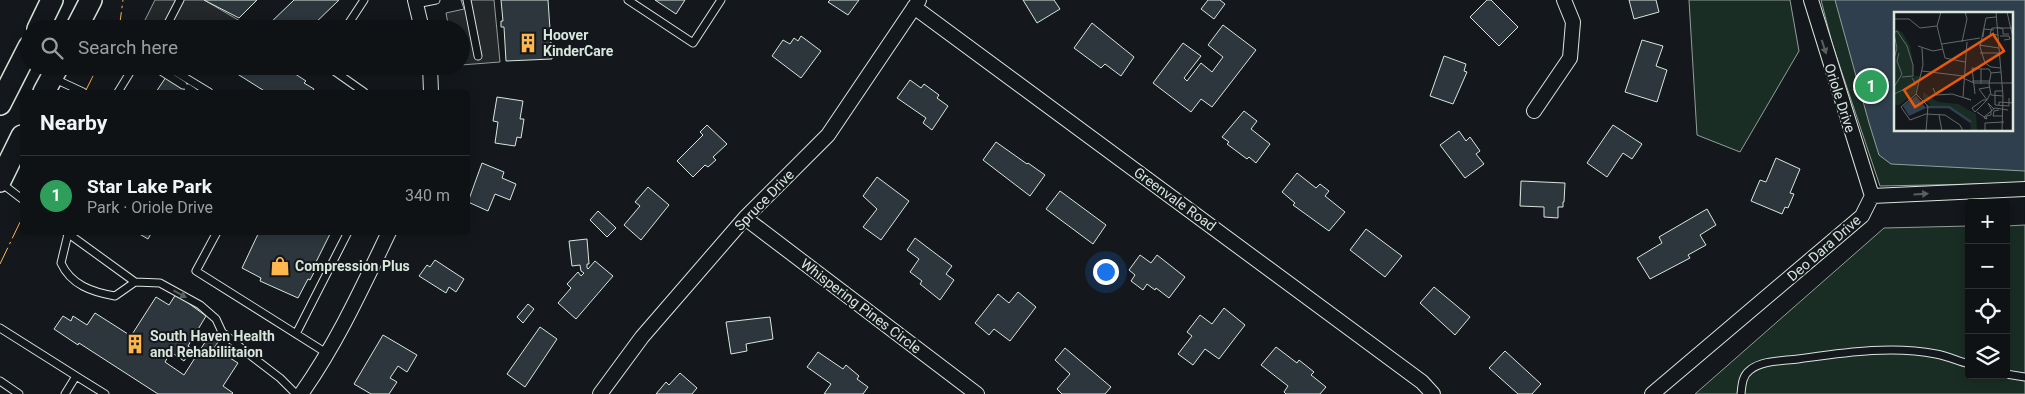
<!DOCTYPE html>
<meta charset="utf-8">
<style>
:root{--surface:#0f1215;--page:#1d2022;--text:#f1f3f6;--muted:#9b9ea0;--line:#2f3234;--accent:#ffb74d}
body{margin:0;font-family:Roboto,sans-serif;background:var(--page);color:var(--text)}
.controls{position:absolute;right:15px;bottom:15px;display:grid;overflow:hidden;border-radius:5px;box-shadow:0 2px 12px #0003}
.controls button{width:45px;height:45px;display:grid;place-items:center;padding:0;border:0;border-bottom:1px solid var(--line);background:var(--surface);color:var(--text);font:25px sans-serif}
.you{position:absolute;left:1105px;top:271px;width:18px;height:18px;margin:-12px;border:4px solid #fff;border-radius:50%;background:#1a73e8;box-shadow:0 0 0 8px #1a73e833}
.badge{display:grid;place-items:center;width:32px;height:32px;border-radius:50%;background:var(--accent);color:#fff;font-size:16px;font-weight:700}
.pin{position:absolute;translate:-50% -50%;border:2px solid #fff;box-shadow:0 1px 5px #0006}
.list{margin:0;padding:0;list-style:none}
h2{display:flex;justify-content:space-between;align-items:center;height:65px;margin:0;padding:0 20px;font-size:21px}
h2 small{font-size:16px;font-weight:400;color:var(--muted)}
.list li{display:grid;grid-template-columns:32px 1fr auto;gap:15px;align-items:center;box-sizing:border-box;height:80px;padding:0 20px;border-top:1px solid var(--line)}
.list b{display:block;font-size:19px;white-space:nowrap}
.list p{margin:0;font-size:16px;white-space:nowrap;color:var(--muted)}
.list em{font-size:16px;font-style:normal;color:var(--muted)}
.icon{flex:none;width:28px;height:28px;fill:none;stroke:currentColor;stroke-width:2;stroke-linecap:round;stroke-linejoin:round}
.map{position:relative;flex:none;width:2025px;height:394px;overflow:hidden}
.search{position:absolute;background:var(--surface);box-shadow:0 2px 12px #0003;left:20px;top:20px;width:450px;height:55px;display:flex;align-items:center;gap:12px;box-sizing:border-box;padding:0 18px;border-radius:28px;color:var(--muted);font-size:19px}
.panel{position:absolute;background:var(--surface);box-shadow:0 2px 12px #0003;left:20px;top:90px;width:450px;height:145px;border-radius:5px}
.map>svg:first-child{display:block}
</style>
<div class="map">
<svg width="2025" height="394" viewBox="0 0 2025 394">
<rect width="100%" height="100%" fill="#14181c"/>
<path fill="#1a2d24" stroke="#939e99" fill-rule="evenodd" d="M1689 0H1790L1799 51 1740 152 1697 135Z
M1821 0H2025V183L1880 186 1832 43ZM1895 14H2011V130H1895Z
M2025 225V394H1695L1884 228 1969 226V375H2006V226Z"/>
<path fill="#24282b" stroke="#939e99" d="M155 0H204L240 21 233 29H152L153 27 144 22Z
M461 0H494L500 62 461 65V29H449L446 13 464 9Z"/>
<path fill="#2f3f4d" stroke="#939e99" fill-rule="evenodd" d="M1835 0H2025V171L1891 164 1879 155 1869 123ZM1895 14H2011V130H1895Z"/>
<path fill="#2c363c" stroke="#d8e6dc" d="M204 0H257L239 18Z
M294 0H339L309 29H270L267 26Z
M501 0H548L552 59 506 61 504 27H501V21H503Z
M655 0H685L676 14Z
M830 0H859L848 15 828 2Z
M1023 0H1054L1060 9 1037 23Z
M1208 0H1220L1225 4 1214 19 1201 9Z
M1487 0H1491L1518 27 1499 46 1470 17Z
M1629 0H1656L1659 12 1634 19Z
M1092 23 1134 57 1121 76 1105 64 1101 68 1074 48Z
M1223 25 1256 50 1212 107 1201 99 1191 112 1153 83 1183 43 1201 56 1184 78 1187 81 1201 63 1212 72 1223 57 1208 45Z
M801 36 821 51 801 78 772 56 783 40 790 44 794 38 798 41Z
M1642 40 1663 46 1656 66 1667 70 1657 102 1625 92Z
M1444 56 1466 64 1464 71 1467 72 1453 104 1430 96Z
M233 66H283L306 81 304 83 314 89 312 92H266L231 70Z
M166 77 184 84 189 92H156Z
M910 80 921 88 924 84 939 95 937 98 948 106 932 130 923 123 926 118 897 98Z
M497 97 523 101 520 119H524L521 138 517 137 515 146 495 143 498 122 493 121Z
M1244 111 1257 121 1251 129 1270 144 1256 163 1249 157 1247 159 1227 144 1229 142 1222 137Z
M707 125 727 144 713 157 716 160 708 167 705 165 693 177 677 161 703 135 700 132Z
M1613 125 1642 144 1632 159 1623 153 1607 177 1587 163Z
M1459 131 1466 141 1470 137 1480 151 1476 154 1484 164 1465 178 1440 145Z
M996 142 1027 164 1028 163 1045 175 1030 196 983 160Z
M1776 158 1800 169 1790 193 1794 194 1788 208 1785 207 1782 214 1751 201 1760 180 1766 182Z
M482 163 504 172 502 178 516 184 510 200 495 194 488 211 468 202Z
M1297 173 1316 188 1320 184 1329 191 1325 196 1345 212 1329 231 1293 205 1295 203 1282 192Z
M877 177 909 201 881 240 863 227 877 209 863 196Z
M1521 181 1565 183 1564 202H1563V207H1558V218L1544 217V207L1520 206Z
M648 187 669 205 641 240 624 225 640 206 635 202Z
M1060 191 1106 225 1093 244 1046 209Z
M1707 209 1716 225 1700 235 1706 245 1688 255 1690 258 1650 279 1637 258 1662 243 1659 237Z
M598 211 616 228 607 237 590 220Z
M1366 229 1402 256 1385 277 1350 250Z
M136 232H152L148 239Z
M259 232H331L316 262 319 263 310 280 308 279 298 298 260 281 261 278 242 268Z
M915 238 952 266 946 274 954 280 940 300 920 284 922 281 910 272 919 259 907 250Z
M587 239 589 264H587V268L588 269 595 261 613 276 576 319 558 303 571 288 567 284 578 272 581 276 584 273 581 271 580 265 572 266 569 241Z
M1140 255 1151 263 1157 255 1185 277 1169 298 1156 288 1155 290 1147 284 1143 290 1131 281 1135 275 1129 270Z
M435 260 464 279 456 292 449 287 446 293 419 276 427 265 430 267Z
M1434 287 1470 317 1455 335 1420 303Z
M1018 292 1036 307 1010 341 994 329 989 335 975 323 998 294 1009 303Z
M176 294 206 316 188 346 192 349 184 361 171 352 165 362 184 375 209 336 218 342 214 348 238 363 223 386 233 393 232 394H158L79 343 78 345 54 329 63 316 71 321 73 316 87 325 95 313 131 336 156 297 169 305Z
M528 304 534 309 523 323 517 317Z
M1224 308 1245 325 1219 359 1205 349 1193 365 1178 354 1192 336 1187 332 1200 315 1212 324Z
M770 317 773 339 746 344 747 351 731 354 726 322Z
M540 327 557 339 525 387 507 374Z
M383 335 417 355 407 372 398 366 390 378 397 382 389 394H371L354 384Z
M1276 347 1297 363 1299 360 1314 372 1311 375 1326 387 1320 394H1286L1284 392 1288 386 1261 365Z
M1065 348 1111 387 1105 394H1062L1057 389 1070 374 1055 360Z
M1505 351 1541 384 1532 394H1518L1489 368Z
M818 352 843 369 846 365 859 376 857 379 868 387 863 394H824L831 384 807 367Z
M680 373 697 388 692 394H656L666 382 669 385Z"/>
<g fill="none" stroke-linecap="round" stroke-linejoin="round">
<defs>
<path id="lane" d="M467 0 478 56
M628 0 693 43 721 0
M416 4 436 0
M81 22 94 29
M169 29 166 27 180 0
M204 29V28
M345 29 364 0
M153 66 183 85
M166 66 209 92
M327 66 364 92
M55 79 83 92
M188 88 194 92
M118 92 134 66
M0 182 22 199
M66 232 135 282 115 296C92 292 71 285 61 263L68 234
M217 232 196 271 328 354
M135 282 160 283 200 305 216 319 222 332 246 352 280 378 296 394
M0 328 76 376 65 394
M296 334 348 232
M2006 374 2025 377
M76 376 105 394
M0 381 19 394
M1741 394C1742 385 1742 376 1750 370 1762 360 1783 361 1798 359 1842 353 1891 345 1936 354 1947 356 1958 361 1969 364"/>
<path id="street" d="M415 0 422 29
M1811 0 1872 196
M914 7 1422 382 1433 394
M430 66 431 92
M1534 111 1570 58 1573 22 1564 0
M1872 196 2025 189
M745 218 977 394
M301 394C337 343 362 288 389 232
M600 394 642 337 745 218 828 135 919 0
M1652 394 1862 216 1872 196"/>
<path id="primary" d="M38 29 52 0
M76 29 91 0
M44 92 58 66
M0 104 29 47
M0 181 22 136"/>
</defs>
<use href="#lane" stroke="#d8e6dc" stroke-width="9"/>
<use href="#street" stroke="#d8e6dc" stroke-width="16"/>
<use href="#primary" stroke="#d8e6dc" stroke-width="24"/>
<use href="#lane" stroke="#14181c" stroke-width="7"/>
<use href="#street" stroke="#14181c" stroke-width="14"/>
<use href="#primary" stroke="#14181c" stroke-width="21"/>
<path stroke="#ffb74d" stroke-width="1" stroke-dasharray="18 4 2.5 4" stroke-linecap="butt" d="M116 29 120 22 123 0
M85 92 98 66
M0 264 22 218"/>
</g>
<defs><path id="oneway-solid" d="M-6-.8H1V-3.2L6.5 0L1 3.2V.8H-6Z" transform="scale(1.25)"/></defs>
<g fill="#59605f">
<use href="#oneway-solid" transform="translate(1824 47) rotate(72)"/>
<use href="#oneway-solid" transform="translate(1921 194) rotate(-3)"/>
<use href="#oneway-solid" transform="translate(180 294) rotate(29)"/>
</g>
<defs>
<symbol id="building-bare" viewBox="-9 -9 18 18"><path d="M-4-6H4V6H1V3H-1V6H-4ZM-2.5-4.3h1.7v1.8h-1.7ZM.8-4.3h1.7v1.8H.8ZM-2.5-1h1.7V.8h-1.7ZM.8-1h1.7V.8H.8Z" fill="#ffb74d" stroke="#14181c" stroke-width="2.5" paint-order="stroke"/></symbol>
<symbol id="shop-bare" viewBox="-9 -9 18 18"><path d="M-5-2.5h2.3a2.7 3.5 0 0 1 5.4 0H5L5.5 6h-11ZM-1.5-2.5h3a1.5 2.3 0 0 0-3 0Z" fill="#ffb74d" stroke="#14181c" stroke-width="2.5" paint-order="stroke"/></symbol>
</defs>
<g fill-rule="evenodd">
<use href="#building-bare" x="514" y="29" width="28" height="28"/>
<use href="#shop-bare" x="266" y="252" width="28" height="28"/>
<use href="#building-bare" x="121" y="330" width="28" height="28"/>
</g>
<g text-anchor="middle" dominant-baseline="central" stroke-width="4" stroke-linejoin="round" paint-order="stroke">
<g font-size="14" font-weight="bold" fill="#d8e6dc" stroke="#14181c" text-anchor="start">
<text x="543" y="35">Hoover<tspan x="543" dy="16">KinderCare</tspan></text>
<text x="295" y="266">Compression Plus</text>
<text x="150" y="336">South Haven Health<tspan x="150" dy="16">and Rehabiliitaion</tspan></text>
</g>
<g font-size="14" fill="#d8e6dc" stroke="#14181c">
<text transform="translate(1840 98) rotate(72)">Oriole Drive</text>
<text transform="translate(1175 199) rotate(36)">Greenvale Road</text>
<text transform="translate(764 200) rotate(-46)">Spruce Drive</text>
<text transform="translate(1824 248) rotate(-41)">Deo Dara Drive</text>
<text transform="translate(861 306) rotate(37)">Whispering Pines Circle</text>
</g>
</g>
<g transform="translate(1894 12)">
<rect width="119" height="119" fill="#14181c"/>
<path d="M2 17 8 20 16 34 20 57 18 64H26L21 81 5 93H0ZM29 80 44 90 64 92 82 102 83 119H77L76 110 54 96H39L29 86Z" fill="#1a2d24"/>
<path d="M22 84 32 96 15 104 9 94Z" fill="#2f3f4d"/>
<path fill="none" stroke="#2f3f4d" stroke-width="2.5" d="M32 95H55L77 110"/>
<path fill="none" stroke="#626a69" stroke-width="1" d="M47 0 43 14 51 46 71 50M102 0 109 84 108 119M113 0 119 26M102 5 92 6 86 35 91 51 97 55 107 56M0 7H15L26 16 43 14M103 15 109 17V22H115M0 21 3 19 13 34 19 53V64L8 65M0 22 3 36 0 47M104 23 96 22 98 16H119M106 24H115L116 27 110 28M89 25 90 17 100 18M68 30 73 7 71 0M48 32 86 26M85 33 105 36M24 34 39 39 49 37M86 41H105M28 59 69 64M107 60 97 61 95 72 97 83 109 84M69 66 80 71H119M78 69H95M87 72V57H95L97 61M0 75 8 62 3 49 5 41M96 75 85 77 93 88 96 82M39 76 42 83 58 82 77 88 71 86M108 79H101V93L115 94V86M0 82 22 72 18 66M22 82 34 94 32 119M81 82 78 56 87 57M69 85 73 30M89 88H93L81 100 78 96ZM105 93V90L119 91M7 95 22 82 29 53 28 36M7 95 16 108M105 98 100 99 99 104H108M98 99 94 91 100 97M83 100 90 105 101 96 114 98M45 103 48 119M92 105 93 107 90 106 93 104 97 103V99M16 108 32 102 51 103 66 113 69 119M91 119V111L110 110"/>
<path fill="#e8590c" fill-opacity="0.15" stroke="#e8590c" stroke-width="2.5" d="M99 22 110 39 21 95 10 78Z"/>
<rect width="119" height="119" fill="none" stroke="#d8e6dc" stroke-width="2.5"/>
</g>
</svg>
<div class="controls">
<button>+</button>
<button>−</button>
<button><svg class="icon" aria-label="locate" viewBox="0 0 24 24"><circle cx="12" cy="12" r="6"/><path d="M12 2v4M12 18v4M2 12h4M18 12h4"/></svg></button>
<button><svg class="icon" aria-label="layers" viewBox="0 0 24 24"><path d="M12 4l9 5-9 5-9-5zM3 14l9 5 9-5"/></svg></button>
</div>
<div class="you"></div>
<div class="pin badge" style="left:1871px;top:86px;background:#2e9e5b">1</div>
<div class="search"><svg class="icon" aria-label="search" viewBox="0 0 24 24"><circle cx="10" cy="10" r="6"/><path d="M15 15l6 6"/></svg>Search here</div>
<section class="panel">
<h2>Nearby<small></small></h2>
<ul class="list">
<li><span class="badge" style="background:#2e9e5b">1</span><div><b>Star Lake Park</b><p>Park · Oriole Drive</p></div><em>340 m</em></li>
</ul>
</section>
</div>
